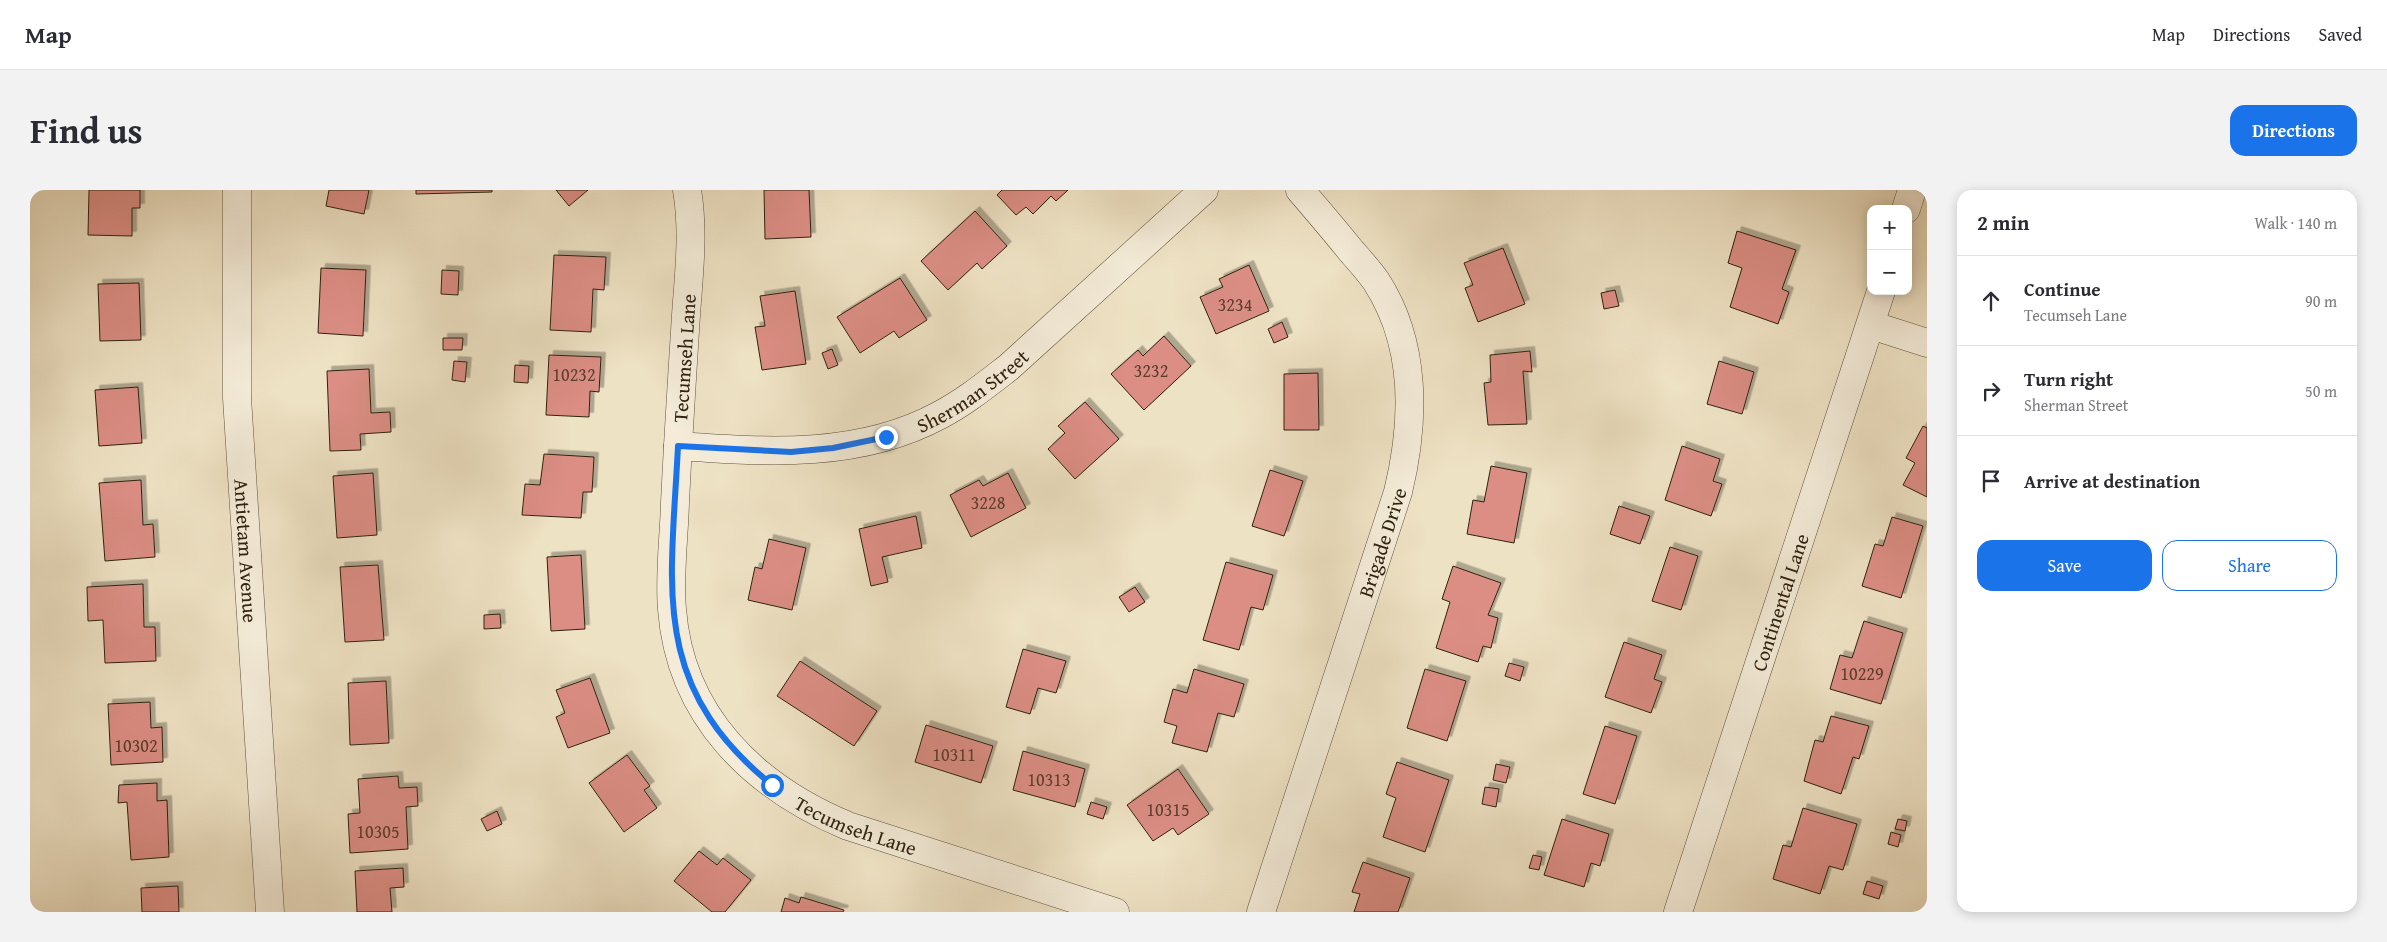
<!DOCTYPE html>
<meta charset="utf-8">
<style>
:root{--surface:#fff;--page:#f2f2f3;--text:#2b2b33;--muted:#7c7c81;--line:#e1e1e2;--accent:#1a73e8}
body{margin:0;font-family:"Gentium Book Plus",serif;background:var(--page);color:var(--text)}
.controls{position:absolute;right:15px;top:15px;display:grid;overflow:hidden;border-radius:10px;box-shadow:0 2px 12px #0003}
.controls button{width:45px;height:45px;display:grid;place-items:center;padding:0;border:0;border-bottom:1px solid var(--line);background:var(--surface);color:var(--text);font:25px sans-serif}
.stop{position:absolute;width:15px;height:15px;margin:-11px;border:4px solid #1a73e8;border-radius:50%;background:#fff}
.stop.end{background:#1a73e8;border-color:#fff;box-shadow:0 1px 5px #0008}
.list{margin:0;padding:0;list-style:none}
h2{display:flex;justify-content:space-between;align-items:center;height:65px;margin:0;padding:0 20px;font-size:21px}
h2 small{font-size:16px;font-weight:400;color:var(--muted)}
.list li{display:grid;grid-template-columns:32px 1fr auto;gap:15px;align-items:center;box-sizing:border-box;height:90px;padding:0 20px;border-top:1px solid var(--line)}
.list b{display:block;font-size:19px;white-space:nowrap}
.list p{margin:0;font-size:16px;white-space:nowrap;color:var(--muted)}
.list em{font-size:16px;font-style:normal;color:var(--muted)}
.actions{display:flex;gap:10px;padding:15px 20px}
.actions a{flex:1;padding:11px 0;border:1px solid var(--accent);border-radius:15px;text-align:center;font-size:18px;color:var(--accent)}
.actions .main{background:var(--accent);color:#fff}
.icon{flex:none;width:28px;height:28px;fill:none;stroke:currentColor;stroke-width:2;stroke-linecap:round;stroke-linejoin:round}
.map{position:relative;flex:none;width:1897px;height:722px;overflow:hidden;border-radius:15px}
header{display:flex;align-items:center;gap:30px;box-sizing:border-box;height:70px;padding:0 25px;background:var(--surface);border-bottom:1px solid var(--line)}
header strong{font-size:24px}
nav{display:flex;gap:28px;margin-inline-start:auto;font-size:18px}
.intro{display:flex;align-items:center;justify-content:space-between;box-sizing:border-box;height:120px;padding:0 30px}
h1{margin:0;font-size:35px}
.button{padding:12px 22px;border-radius:15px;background:var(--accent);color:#fff;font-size:18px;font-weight:700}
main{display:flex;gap:30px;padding:0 30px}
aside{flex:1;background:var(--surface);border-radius:15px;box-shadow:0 2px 12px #0003}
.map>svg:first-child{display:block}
</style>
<header>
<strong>Map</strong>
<nav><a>Map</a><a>Directions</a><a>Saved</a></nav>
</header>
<div class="intro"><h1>Find us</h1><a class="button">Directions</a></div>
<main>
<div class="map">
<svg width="1897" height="722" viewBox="0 0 1897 722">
<defs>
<filter id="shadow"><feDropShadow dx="4.5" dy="-4.5" stdDeviation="0" flood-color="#0004"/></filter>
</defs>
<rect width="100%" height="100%" fill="#eee2c4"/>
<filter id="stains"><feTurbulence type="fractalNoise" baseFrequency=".004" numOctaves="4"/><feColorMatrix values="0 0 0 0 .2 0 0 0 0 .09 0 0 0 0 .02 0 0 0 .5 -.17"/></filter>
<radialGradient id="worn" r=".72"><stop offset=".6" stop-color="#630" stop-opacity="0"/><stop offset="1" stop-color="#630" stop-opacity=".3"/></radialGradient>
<path fill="#dc8e85" stroke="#2f220f" filter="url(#shadow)" d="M59 0H110V18H102V46L58 45Z
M299 0H339L334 24 296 16Z
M386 0H462V2L386 4Z
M526 0H558L539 16Z
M734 0H779L781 47 735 49Z
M972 0H1038L1026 11 1021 6 1003 24 996 17 986 25 967 5Z
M945 21 977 56 952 79 947 73 918 100 891 71Z
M1707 41 1766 60 1752 99 1759 102 1748 134 1700 117 1712 78 1698 73Z
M1473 58 1495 114 1448 132 1435 98 1443 95 1434 73Z
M524 65 576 67 574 100 563 99 561 142 520 140Z
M1219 75 1239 121 1186 144 1170 107 1193 97 1189 89Z
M291 78 336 80 333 146 288 143Z
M412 80 429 81 428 105 411 104Z
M870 88 897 130 869 148 864 141 830 163 807 127Z
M109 93 111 150 70 151 68 94Z
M1585 100 1589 116 1574 119 1571 103Z
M765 101 776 174 732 180 725 137 735 136 730 106Z
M1252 132 1258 147 1244 153 1238 139Z
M1134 146 1161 176 1114 220 1081 184 1108 160 1113 166Z
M413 148H433L432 160H413Z
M802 159 808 175 798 179 792 163Z
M1500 161 1502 182 1493 181 1497 234 1458 235 1454 193 1461 192 1460 165Z
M519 165 571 167 569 202 560 201 559 227 516 225Z
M424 171 437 172 435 192 422 190Z
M1689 171 1724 182 1712 224 1677 214Z
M485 175 499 176 498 193 484 192Z
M339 179 341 223 360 222 361 242 330 244 331 260 300 261 297 181Z
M1288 183 1289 240H1254V184Z
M108 197 112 253 69 256 65 200Z
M1055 212 1089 249 1045 289 1018 259 1035 243 1028 236Z
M1893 236 1897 238V307L1873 295 1885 273 1876 268Z
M1652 256 1690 269 1683 291 1692 294 1681 326 1635 310Z
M514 264 564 267 562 302H553L551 328 492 325 495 294 510 295Z
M1461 276 1497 283 1484 353 1437 344 1443 310 1454 312Z
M1240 280 1273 291 1254 346 1222 336Z
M343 283 347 345 307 348 303 286Z
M978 283 996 318 941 347 920 305 949 290 953 296Z
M111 290 113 335 123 334 125 367 75 371 69 293Z
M1589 316 1620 326 1610 354 1580 344Z
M886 326 892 358 852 367 858 392 841 396 829 339Z
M1862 327 1893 336 1871 408 1832 396 1845 354 1853 356Z
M739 349 776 358 762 420 718 410 725 377 732 379Z
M1640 357 1668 366 1651 420 1622 411Z
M551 365 555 439 521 441 517 367Z
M1196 372 1243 385 1233 420 1221 417 1209 460 1173 450Z
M348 375 354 450 315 452 310 377Z
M1423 376 1471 393 1458 425 1468 428 1461 458 1453 456 1448 472 1406 458 1420 412 1412 409Z
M113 394 114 437H125L126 471 75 473 73 430 58 431 57 397Z
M1105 397 1115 412 1099 422 1089 407Z
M470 424 471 438 454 439V425Z
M1834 431 1873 443 1851 514 1800 499 1810 465 1822 468Z
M1594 452 1632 465 1624 489 1632 492 1621 523 1575 507Z
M993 459 1036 471 1026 503 1008 498 1000 524 976 517Z
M770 471 847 521 824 556 747 506Z
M1479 473 1494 477 1490 491 1475 486Z
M1164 479 1214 494 1204 527 1188 523 1177 562 1142 553 1147 536 1134 532 1143 499 1157 503Z
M1395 479 1436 491 1417 551 1377 538Z
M560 488 580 543 538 558 526 527 535 523 526 500Z
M356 491 359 553 320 555 318 493Z
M120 512 121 538 132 537 133 572 81 575 78 514Z
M1801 526 1839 536 1829 569 1823 567 1811 604 1774 591 1785 550 1793 552Z
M896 535 963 556 951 593 885 572Z
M1575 536 1607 546 1585 614 1553 604Z
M993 561 1055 579 1045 617 983 600Z
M597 565 620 596 614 600 627 618 594 642 559 593Z
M1367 572 1419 590 1395 662 1353 647 1366 608 1356 604Z
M1466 574 1480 577 1476 593 1463 590Z
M1148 579 1179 624 1148 645 1143 638 1123 651 1097 615Z
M368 586 369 598 387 597 388 616 376 617 378 659 320 663 318 624 330 623 328 589Z
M127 593V611L137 610 139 667 101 670 97 612 88 613 89 595Z
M1455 597 1469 599 1466 617 1452 614Z
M1061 612 1077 617 1073 629 1057 624Z
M1773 618 1827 634 1813 680 1799 676 1790 704 1743 689 1753 655 1761 657Z
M467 621 472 634 457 641 451 629Z
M1532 629 1579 644 1570 676 1561 673 1554 697 1514 685Z
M1868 629 1877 631 1875 641 1865 639Z
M1861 642 1871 645 1868 657 1858 654Z
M669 661 687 675 693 668 721 690 695 722H682L644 691Z
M1503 665 1512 667 1509 680 1499 678Z
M1333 672 1380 688 1368 722H1324L1330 704 1322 702Z
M373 678 374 697 360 698 362 722H327L325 681Z
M1837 691 1853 696 1849 709 1833 704Z
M148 696 149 722H112L111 698Z
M771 707 814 720 813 722H751L755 708 769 713Z"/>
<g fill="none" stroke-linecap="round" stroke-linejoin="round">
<defs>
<g id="minor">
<path id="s1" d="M207 0V208L240 722"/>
<path id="s2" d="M657 0C664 41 659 83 656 125 652 188 648 250 645 313 644 348 639 385 642 419 650 526 724 597 818 636L1085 722"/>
<path d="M1876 19 1882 0"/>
<path d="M1841 135 1897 153"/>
<path id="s3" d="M648 256C736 262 829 269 910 225 935 212 957 194 979 177L1174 0"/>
<path id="s4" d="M1231 722 1368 302C1385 232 1387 154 1346 91 1339 81 1330 71 1322 62 1305 41 1288 21 1270 0"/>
<path id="s5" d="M1648 722 1851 101"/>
</g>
</defs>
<use href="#minor" stroke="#5f523c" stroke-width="29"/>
<use href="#minor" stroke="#f4ecd9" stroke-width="28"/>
</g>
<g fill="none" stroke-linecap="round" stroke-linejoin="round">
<path stroke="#1a73e8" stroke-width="6" d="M742 595C619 495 641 398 648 256L761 262 803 258 856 247"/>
</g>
<g text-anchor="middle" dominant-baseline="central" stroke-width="5" stroke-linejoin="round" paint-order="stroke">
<g font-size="18" fill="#5a3d2c">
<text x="1205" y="114">3234</text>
<text x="1121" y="180">3232</text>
<text x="544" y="184">10232</text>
<text x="958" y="312">3228</text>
<text x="1832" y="483">10229</text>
<text x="106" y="555">10302</text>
<text x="924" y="564">10311</text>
<text x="1019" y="589">10313</text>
<text x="1138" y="619">10315</text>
<text x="348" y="641">10305</text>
</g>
<g font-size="20" fill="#2f220f" stroke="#f4ecd9">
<text transform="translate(654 168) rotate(-86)">Tecumseh Lane</text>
<text stroke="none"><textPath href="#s3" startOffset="308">Sherman Street</textPath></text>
<text stroke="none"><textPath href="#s4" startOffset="389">Brigade Drive</textPath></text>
<text stroke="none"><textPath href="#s1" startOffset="361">Antietam Avenue</textPath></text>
<text stroke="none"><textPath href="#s5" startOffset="326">Continental Lane</textPath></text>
<text stroke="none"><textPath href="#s2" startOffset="722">Tecumseh Lane</textPath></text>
</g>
</g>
<rect width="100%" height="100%" filter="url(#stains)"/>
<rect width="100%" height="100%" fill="url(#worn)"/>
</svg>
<div class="controls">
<button>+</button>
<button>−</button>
</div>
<div class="stop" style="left:742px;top:595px"></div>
<div class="stop end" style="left:856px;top:247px"></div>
</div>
<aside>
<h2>2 min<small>Walk · 140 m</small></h2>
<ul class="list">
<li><svg class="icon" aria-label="ahead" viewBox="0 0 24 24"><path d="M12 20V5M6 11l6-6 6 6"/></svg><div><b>Continue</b><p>Tecumseh Lane</p></div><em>90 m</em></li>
<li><svg class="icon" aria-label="right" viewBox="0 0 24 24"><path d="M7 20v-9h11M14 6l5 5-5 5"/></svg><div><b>Turn right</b><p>Sherman Street</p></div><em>50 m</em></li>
<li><svg class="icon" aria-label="arrive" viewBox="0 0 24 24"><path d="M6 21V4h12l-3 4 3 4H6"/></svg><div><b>Arrive at destination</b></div></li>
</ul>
<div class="actions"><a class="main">Save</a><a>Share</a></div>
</aside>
</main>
